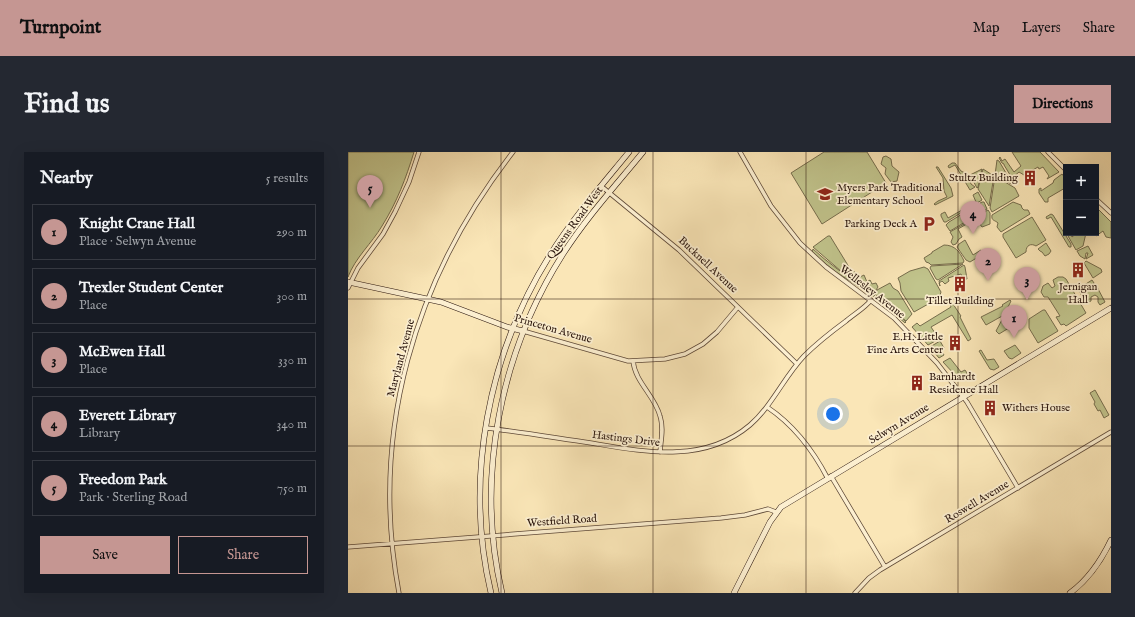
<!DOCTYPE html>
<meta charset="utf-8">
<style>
:root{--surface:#171b24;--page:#242831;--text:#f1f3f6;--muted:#9ea1a6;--line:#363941;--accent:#c59692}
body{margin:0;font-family:"IM FELL English",serif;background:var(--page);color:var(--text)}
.controls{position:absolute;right:12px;top:12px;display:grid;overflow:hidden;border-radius:0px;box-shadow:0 4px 16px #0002}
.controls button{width:36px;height:36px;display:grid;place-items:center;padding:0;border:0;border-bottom:1px solid var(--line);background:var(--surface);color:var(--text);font:20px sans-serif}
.you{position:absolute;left:485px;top:262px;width:14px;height:14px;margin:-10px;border:3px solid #fff;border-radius:50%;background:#1a73e8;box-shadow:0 0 0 6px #1a73e833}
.badge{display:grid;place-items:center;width:26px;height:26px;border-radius:50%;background:var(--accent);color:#111;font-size:13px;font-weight:700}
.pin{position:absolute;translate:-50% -33px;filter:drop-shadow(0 1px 2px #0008)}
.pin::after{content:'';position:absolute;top:21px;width:14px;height:12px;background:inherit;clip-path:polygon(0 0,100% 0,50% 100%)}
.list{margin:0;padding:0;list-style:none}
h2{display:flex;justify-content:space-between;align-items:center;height:52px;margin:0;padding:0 16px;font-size:17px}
h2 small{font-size:13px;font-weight:400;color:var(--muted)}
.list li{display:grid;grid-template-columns:26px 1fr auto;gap:12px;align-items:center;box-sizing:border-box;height:56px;margin:0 8px 8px;padding:0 8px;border:1px solid var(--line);border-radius:0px}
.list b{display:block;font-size:15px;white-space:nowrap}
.list p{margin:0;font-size:13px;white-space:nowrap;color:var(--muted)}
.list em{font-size:13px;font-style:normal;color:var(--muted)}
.actions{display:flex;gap:8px;padding:12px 16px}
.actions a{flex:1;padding:9px 0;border:1px solid var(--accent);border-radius:0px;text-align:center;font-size:14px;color:var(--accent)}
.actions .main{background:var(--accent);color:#111}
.map{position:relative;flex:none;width:763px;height:441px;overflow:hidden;border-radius:0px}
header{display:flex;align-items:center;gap:24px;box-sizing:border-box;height:56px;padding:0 20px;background:var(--accent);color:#111}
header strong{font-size:19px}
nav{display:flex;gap:22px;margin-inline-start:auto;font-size:14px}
.intro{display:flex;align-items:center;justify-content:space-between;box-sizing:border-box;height:96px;padding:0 24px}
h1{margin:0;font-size:28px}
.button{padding:10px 18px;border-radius:0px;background:var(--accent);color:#111;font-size:14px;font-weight:700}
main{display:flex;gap:24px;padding:0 24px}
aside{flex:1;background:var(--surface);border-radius:0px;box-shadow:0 4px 16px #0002}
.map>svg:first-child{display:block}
</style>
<header>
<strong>Turnpoint</strong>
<nav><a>Map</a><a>Layers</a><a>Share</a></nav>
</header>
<div class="intro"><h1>Find us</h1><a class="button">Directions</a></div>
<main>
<aside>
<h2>Nearby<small>5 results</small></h2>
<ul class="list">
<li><span class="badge">1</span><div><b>Knight Crane Hall</b><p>Place · Selwyn Avenue</p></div><em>290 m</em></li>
<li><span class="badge">2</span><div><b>Trexler Student Center</b><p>Place</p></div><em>300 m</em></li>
<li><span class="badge">3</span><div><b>McEwen Hall</b><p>Place</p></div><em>330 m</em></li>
<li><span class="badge">4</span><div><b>Everett Library</b><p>Library</p></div><em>340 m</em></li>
<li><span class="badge">5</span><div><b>Freedom Park</b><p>Park · Sterling Road</p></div><em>750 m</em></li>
</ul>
<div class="actions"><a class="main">Save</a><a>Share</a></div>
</aside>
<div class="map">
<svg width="763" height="441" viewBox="0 0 763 441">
<rect width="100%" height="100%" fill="#fae6b7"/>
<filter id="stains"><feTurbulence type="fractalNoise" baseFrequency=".005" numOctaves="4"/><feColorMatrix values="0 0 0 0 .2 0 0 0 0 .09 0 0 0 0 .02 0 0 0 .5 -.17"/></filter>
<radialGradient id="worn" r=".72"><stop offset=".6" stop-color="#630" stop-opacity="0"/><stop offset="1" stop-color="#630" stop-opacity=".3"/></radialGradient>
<path fill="#c1c48c" stroke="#756c4c" d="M0 0H66C58 26 49 50 34 74 24 91 7 106 0 125Z
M476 0H519L538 31 474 72 443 21Z
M664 0H692L711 20 699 27 701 24 695 15 691 17 690 15 676 23 671 20 664 26 656 13V12L654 11 651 6 652 5 654 9 657 7 666 20 673 14Z
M538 4 543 7 544 14 551 20 549 29 543 30 537 22 538 16 533 12 535 5Z
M649 8 651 9 665 33 647 23Z
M604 11H607L613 19 619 22 623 32 627 35 622 38 607 13 601 16 600 14Z
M588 15H590L603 36 605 44 587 53 586 52 590 49 599 45 596 39 595 26Z
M634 17 630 35 629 36 622 23Z
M635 17 646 24 641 54 630 37Z
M714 22 718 27 717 29 718 36H717L700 46V50H697L691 41V37L693 36V39L705 31 706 28Z
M647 24 667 36 671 44 644 60 642 56Z
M630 40 634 48 598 70H596L593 64V62L597 60 600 66 628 50 625 43Z
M634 50H636L639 57 602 79 598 73 601 70Z
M665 50 673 53 674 56 676 58H680L682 62 653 80 649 75 650 71C647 68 643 69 644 63Z
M748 55 763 70V86L758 85 755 79 748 84 746 81H748Z
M640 58 642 61V72L634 75 627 65Z
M703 62 705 63 723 92V95H721L703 65 699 67 698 65Z
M684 65 698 88 688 94C683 91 678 93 678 100L668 106 655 85V82Z
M623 68 624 69 610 77 614 85 611 87 608 92 605 93 603 90 605 85 602 80Z
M729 81H738L735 94 728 98 720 84 723 83 724 85Z
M480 84H482L501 115 512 125 516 123 519 130 522 128 524 132 528 131 530 135 526 141 494 120 465 95Z
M617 88 625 103 633 98 635 102 622 110 618 108 609 95 611 92Z
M698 91 703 99 701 102 697 104 694 100 692 99 690 97Z
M596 93C607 93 612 100 616 109L615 111 583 113 581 111 578 110 576 106 584 101V100Z
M740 94 745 103 738 107 740 101H738L737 107 732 104 729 99Z
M465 97C494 124 530 142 558 170L557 171 528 146 488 120 464 101Z
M738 109 753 117 754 120 745 126 736 111Z
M615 112 590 128 588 127 582 116 583 114Z
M616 113 617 115 619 127H615L613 122 600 126 601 129 597 132 594 129 591 131 592 134 591 129Z
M576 115 580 117 593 140 591 146 566 160 553 139 552 131 550 126 562 119Z
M710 125H715L718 127 738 161 718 174 716 172 713 173 708 165 712 164 700 145H696L693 140 695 134 700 131 704 136 707 134 705 128Z
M744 128 746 131V134L749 135 757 150 752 153 750 150V145L747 143 743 145V149L738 151 730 137Z
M542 131 545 136 550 139 564 162 558 169 527 142 529 138Z
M662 148 663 149 656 163 638 173 633 165 655 154 654 153Z
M603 151 605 152 613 164 612 165 623 187 620 189 604 163 583 175 591 187 580 193 564 175 569 171 572 174 603 155 602 152Z
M668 157 674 168 651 182 648 179 656 164Z
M695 158H697L710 179 690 191 681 176V167Z
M592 189 596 196 593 198 596 203 591 206 582 195Z
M667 193 673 201 664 207 661 206 656 199Z
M633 198 639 208 646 207 651 215 646 218 642 217 631 199Z
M602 206 613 220 617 218 619 221 616 227 607 223 595 210Z
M747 238 761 263 756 266 752 258 750 259 746 252 747 250 742 241Z"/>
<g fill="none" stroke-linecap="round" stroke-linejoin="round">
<defs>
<path id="street" d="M392 0 423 54 452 91 478 115 546 166 589 211 619 250 670 336
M700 0 718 18
M253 34 331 98 449 212
M748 47 763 61
M0 136 10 116 35 82 47 60 61 30 71 0
M175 179 280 209 317 207 337 202 355 192 369 180 390 155
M285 209C287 230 307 244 312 264 316 276 313 288 312 300
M419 255C446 273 465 298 480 327
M138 276C173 280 208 286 243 291 297 300 356 312 402 273 424 254 436 225 456 204 469 191 483 180 498 169 506 162 517 156 523 148
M483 324 537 415
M0 395 373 366 397 363 420 357 428 360
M51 441C21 281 66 127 165 0
M507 441 521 426 532 418 763 280"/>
<path id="secondary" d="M0 130 93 150 159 175 175 179
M143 441C116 327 140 202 202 103 225 66 254 33 281 0
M154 441C127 326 152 201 215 102 238 66 268 33 295 0
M386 441 422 370 433 355 763 156
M722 441C741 427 753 409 763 388"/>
</defs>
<use href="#street" stroke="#5d4837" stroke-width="5"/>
<use href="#secondary" stroke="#29140c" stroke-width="6"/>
<use href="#street" stroke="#fcefd0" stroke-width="3.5"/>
<use href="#secondary" stroke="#fcefd0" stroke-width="5"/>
</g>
<path fill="none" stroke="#29140c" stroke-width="1" stroke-opacity="0.55" d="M153 0V441M305 0V441M458 0V441M610 0V441M0 147H763M0 294H763"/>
<defs>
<symbol id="building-bare" viewBox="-9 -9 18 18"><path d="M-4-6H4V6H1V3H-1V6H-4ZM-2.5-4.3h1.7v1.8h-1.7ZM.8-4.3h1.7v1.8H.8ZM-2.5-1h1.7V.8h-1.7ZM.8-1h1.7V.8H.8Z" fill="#8f2418" stroke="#fcefd0" stroke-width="2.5" paint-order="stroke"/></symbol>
<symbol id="school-bare" viewBox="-9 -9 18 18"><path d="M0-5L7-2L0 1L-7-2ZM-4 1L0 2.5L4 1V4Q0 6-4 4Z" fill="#8f2418" stroke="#fcefd0" stroke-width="2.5" paint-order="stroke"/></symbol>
<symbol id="parking-bare" viewBox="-9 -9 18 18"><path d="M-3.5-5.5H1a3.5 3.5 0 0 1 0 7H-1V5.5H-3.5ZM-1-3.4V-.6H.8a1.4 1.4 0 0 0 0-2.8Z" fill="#8f2418" stroke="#fcefd0" stroke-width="2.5" paint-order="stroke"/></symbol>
</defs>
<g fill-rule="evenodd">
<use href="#building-bare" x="671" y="15" width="22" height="22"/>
<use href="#school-bare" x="466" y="31" width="22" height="22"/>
<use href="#parking-bare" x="570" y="61" width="22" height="22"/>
<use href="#building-bare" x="719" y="107" width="22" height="22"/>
<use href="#building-bare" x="601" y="121" width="22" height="22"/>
<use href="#building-bare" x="596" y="180" width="22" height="22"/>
<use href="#building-bare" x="558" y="220" width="22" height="22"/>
<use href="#building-bare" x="631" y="245" width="22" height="22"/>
</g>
<g text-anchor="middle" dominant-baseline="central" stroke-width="3.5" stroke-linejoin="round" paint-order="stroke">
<g font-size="11" fill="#29140c" stroke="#fcefd0" text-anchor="end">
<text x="670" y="26">Stultz Building</text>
<text x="489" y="36" text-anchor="start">Myers Park Traditional<tspan x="489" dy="13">Elementary School</tspan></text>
<text x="569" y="72">Parking Deck A</text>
<text x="730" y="135" text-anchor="middle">Jernigan<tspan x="730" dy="13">Hall</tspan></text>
<text x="612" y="149" text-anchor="middle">Tillet Building</text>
<text x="595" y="185">E.H. Little<tspan x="595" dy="13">Fine Arts Center</tspan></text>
<text x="581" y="225" text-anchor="start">Barnhardt<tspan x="581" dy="13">Residence Hall</tspan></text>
<text x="654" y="256" text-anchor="start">Withers House</text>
</g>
<g font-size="11" fill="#29140c" stroke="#fcefd0">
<text transform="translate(227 71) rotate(-54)">Queens Road West</text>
<text transform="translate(360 113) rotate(43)">Bucknell Avenue</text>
<text transform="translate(524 140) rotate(38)">Wellesley Avenue</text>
<text transform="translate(205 177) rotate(16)">Princeton Avenue</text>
<text transform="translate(53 206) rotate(-75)">Maryland Avenue</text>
<text transform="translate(551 272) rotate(-31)">Selwyn Avenue</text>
<text transform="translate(278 287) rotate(7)">Hastings Drive</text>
<text transform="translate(629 350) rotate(-31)">Roswell Avenue</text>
<text transform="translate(214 369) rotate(-4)">Westfield Road</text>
</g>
</g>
<rect width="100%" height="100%" filter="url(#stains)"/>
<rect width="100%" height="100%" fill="url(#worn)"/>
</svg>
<div class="controls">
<button>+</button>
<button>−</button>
</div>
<div class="you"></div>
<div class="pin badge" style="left:666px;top:186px">1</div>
<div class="pin badge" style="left:640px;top:129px">2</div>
<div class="pin badge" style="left:679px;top:148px">3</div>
<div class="pin badge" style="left:625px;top:82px">4</div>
<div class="pin badge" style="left:22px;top:56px">5</div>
</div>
</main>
